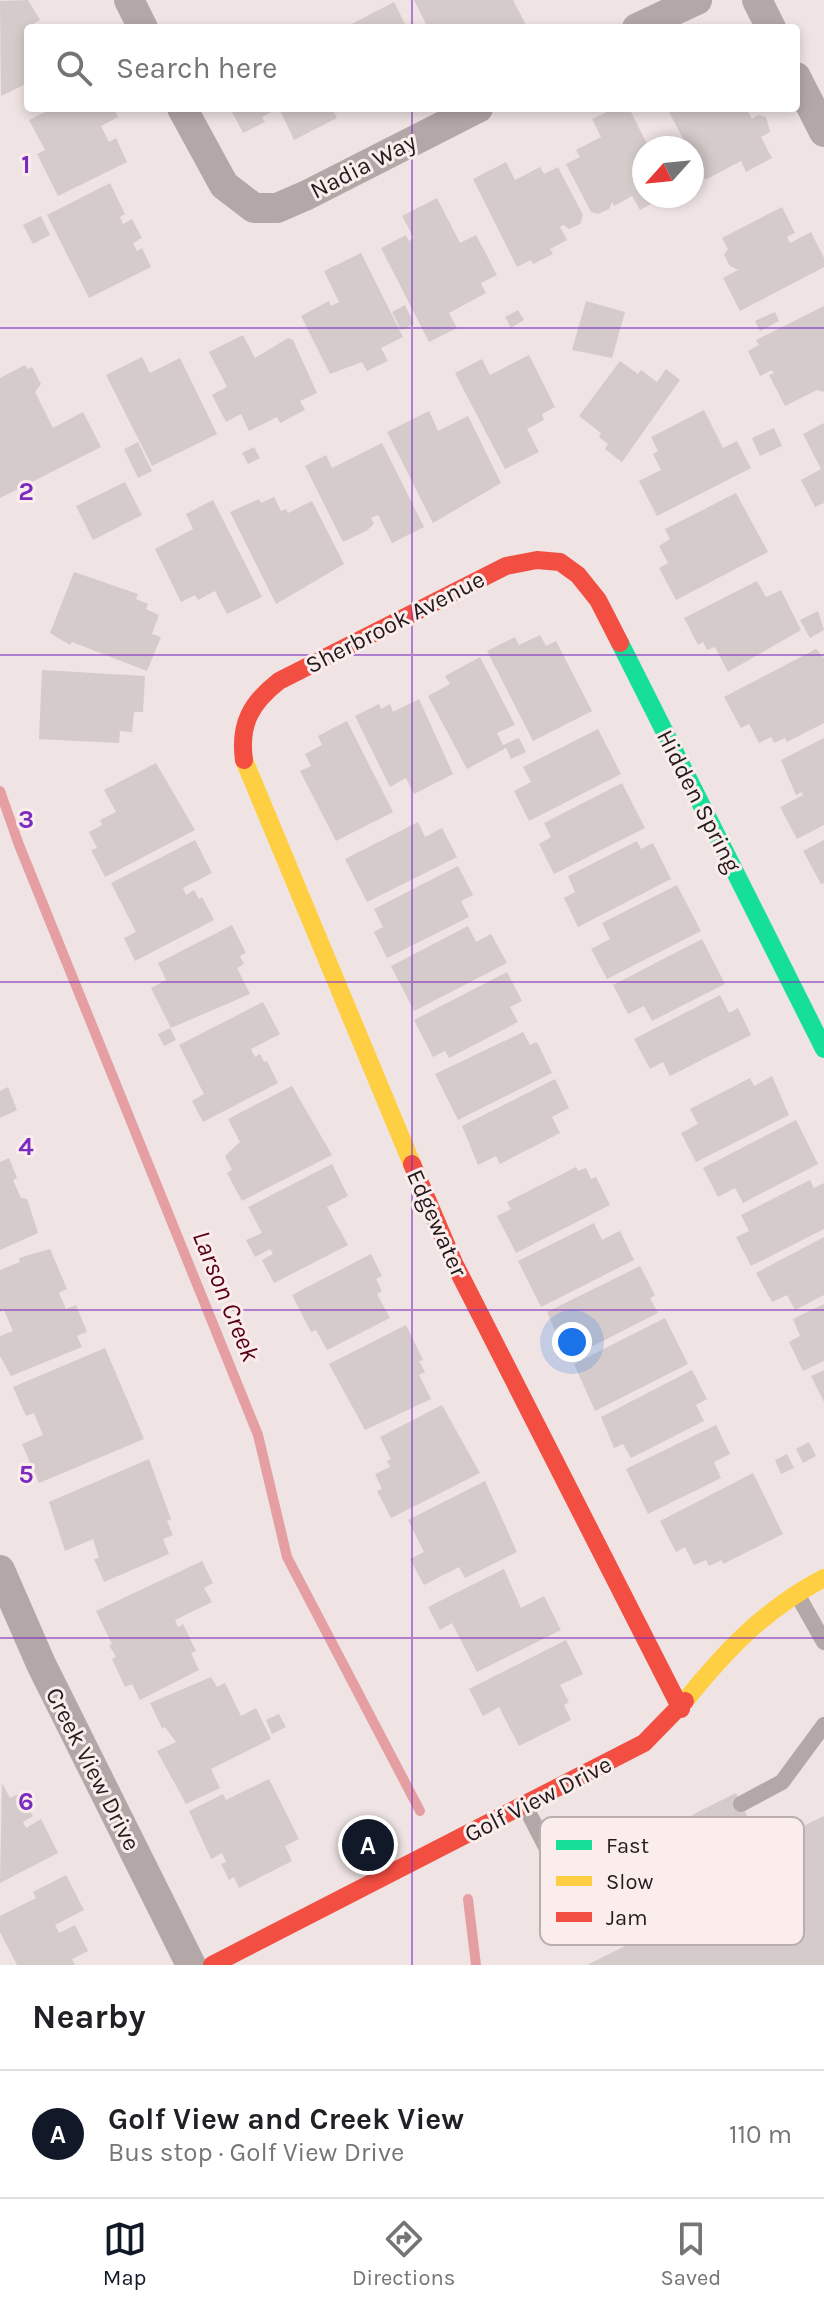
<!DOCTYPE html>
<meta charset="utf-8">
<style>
:root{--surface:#fff;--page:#f2f2f2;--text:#202124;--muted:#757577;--line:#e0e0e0;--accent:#111827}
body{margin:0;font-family:Karla,sans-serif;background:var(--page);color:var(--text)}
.compass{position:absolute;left:632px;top:136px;width:72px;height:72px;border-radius:50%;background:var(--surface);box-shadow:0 4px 12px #0003;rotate:243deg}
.you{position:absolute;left:572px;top:1342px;width:28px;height:28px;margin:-20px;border:6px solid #fff;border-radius:50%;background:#1a73e8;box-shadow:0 0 0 12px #1a73e833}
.badge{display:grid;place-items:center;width:52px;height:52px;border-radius:50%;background:var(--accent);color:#fff;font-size:26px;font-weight:700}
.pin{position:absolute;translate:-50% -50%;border:4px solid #fff;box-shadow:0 2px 8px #0006}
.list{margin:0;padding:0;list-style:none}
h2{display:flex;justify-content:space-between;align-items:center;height:104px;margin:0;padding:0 32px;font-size:34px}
h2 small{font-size:26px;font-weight:400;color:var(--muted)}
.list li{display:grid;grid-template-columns:52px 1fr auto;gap:24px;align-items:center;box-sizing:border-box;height:128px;padding:0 32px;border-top:2px solid var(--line)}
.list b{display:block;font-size:30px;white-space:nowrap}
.list p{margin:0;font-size:26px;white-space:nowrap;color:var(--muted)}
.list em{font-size:26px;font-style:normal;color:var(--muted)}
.icon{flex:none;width:44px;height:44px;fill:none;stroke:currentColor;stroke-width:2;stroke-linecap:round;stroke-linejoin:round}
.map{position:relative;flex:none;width:824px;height:1965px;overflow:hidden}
.search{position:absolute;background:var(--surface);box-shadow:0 4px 12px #0003;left:24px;right:24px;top:24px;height:88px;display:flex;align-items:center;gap:20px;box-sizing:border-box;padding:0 28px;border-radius:8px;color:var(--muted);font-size:30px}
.sheet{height:232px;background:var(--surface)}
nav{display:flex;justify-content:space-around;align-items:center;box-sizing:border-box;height:112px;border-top:2px solid var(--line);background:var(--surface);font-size:22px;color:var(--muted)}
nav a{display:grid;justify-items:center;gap:4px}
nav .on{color:var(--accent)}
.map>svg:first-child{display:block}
</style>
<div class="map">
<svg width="824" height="1965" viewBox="0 0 824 1965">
<rect width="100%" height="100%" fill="#efe3e3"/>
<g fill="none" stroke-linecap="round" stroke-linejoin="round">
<path stroke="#e59fa3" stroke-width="10" d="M0 791 19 845 258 1435 287 1557 420 1811
M468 1899 476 1965"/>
</g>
<path fill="#d5cbcb" d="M28 0 40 20 34 23 36 28H28V83L1 96 0 1Z
M414 0H513L526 25 520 28H428Z
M394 2 407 28H344Z
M54 108H114L118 117 101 126 109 142 116 138 127 162 58 196 37 154 45 150 29 120Z
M230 108H332L337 118 294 140 279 108 262 117 265 122 243 133Z
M615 108H629L649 148H644V196H657L659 200 640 210 632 196 614 206 612 202 609 209 598 214 591 212 566 164 580 157 576 150 601 137 592 119Z
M667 108H746L752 119 758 115 766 117 770 132 761 137 772 158 746 172 741 161 705 180 692 148H688Z
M506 162 515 180 540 167 544 174 558 167 583 215 580 224 569 229 564 225 560 227 567 240 550 249 553 254 533 264 531 260 517 267 473 179Z
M110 183 125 214 120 217 123 224 132 219 142 238 133 243 137 251 142 248 151 267 89 298 47 215Z
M437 198 460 243 476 235 497 275 481 283 486 293 449 313 457 328 429 342 381 248 406 235 409 241 414 238 402 216Z
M782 207 795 233 787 237 790 243 811 232 824 258V267L740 311 723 278 738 270 730 266 724 255 728 249 722 238Z
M41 216 50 235 33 244 23 225Z
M361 253 403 337 381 348 388 361 367 371 362 362 330 374 301 316 329 301 331 306 339 302 324 271Z
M586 301 625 312 612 358 572 350Z
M405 305 414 324 401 330 392 312Z
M824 306V392L817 390 785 406 769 375 774 373 772 370 760 376 748 351 759 345 756 340Z
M518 310 524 320 511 328 505 317Z
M775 312 779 321 760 331 755 321Z
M243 335 255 358 288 338 293 340 317 393 300 401 305 410 280 423 277 417 249 431 241 414 226 422 212 395 227 387 209 352Z
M529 355 555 407 542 414 544 420 527 429 539 452 505 469 455 373 482 359 490 375Z
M142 357 150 373 180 358 217 434 152 466 106 375Z
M620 361 638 374 641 370 657 382 666 369 680 380 622 462 605 449 608 444 599 437 601 433 579 416Z
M25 365 28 369 32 367 41 384 35 392 53 428 83 412 101 447 0 498V378Z
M704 410 723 448 737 441 751 468 657 516 639 481 661 470 653 454 658 451 651 437Z
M429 411 438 431 468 416 501 483 433 523 387 432Z
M824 423V503L815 507 801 480 821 469 803 434Z
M774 428 782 446 760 456 752 438Z
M138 442 152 471 138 478 124 449Z
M382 443 424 527 392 543 378 515 371 518 374 524 366 531 343 542 305 466 326 455 332 468Z
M254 447 260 458 248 464 242 453Z
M125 482 142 515 93 540 76 506Z
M736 493 768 552 676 600 659 568 668 563 659 546 670 539 665 529Z
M274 497 281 511 286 509 288 513 312 501 344 564 276 604 230 512 259 499 261 503Z
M213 500 262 597 227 614 215 591 198 600 195 595 181 602 155 549 193 529 186 514Z
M74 572 138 594 136 599 148 604 146 609 159 615 152 634 161 637 147 671 72 642 70 645 50 633Z
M757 581 766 597 781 590 801 630 728 672 715 647 707 650 703 642 698 645 684 618Z
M818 611 824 630 810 638 800 620Z
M540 635 546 646 556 641 592 711 533 741 487 651 515 637 519 645Z
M816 649 824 658V723L787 742 785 738 774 743 771 737 759 743 749 724 741 728 724 697Z
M480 657 515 725 497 733 503 745 519 738 526 752 511 759 506 748 467 769 428 696 450 684 445 676Z
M42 670 145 676 143 712H134L132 732 120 731 119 743 39 739Z
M419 699 453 774 414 794 406 778 390 787 355 716 379 704 381 709 390 704 393 712Z
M347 721 393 812 336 841 300 771 311 766 305 754 322 745 318 736Z
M598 729 621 774 529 821 514 791 531 782 523 767Z
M824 738V825L797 839 780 807 803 795 802 792 796 795 781 760Z
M156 763 195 830 105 877 91 850 97 848 89 832 102 825 100 820 116 812 104 790Z
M622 783 645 828 554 874 539 844 551 837 544 823Z
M418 822 425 837 442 828 457 857 367 902 345 859Z
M195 840 212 873 183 888 186 895 194 890 199 899 202 897 214 920 135 961 124 938 136 932 111 883Z
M824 840V883L821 884 803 851Z
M637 841 641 849 653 843 671 879 578 927 564 898 575 892 568 876Z
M458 866 473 895 461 901 469 917 387 958 374 932 383 927 374 909Z
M677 885 701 931 607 979 591 949 610 939 602 923Z
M232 925 246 953 240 956 244 964 237 968 250 994 171 1028 151 988 166 980 158 963Z
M468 926 476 942 491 934 507 963 414 1011 391 966Z
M702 939 725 984 652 1021 644 1006 628 1014 613 985Z
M507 972 522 1001 510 1007 518 1022 449 1058 445 1051 433 1057 414 1020Z
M720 995 729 1013 738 1008 751 1035 670 1076 663 1062 650 1069 634 1039Z
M263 1002 280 1034 251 1049 255 1057 260 1054 264 1062 267 1061 278 1083 203 1122 192 1101 204 1094 179 1045Z
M170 1028 176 1040 164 1046 158 1034Z
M523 1032 530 1045 537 1042 552 1073 458 1120 435 1074Z
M772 1076 789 1115 696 1162 681 1133 698 1124 690 1109 750 1078 754 1086Z
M555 1079 569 1108 552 1117 560 1133 500 1164 496 1156 478 1165 462 1126Z
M292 1086 332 1155 242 1201 227 1173 232 1170 225 1156 240 1142 228 1119Z
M8 1087 17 1110 0 1118V1091Z
M796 1120 818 1164 743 1203 735 1188 718 1197 703 1168Z
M9 1158 17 1178 13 1180 21 1198 27 1199 38 1233 0 1250V1162Z
M332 1164 348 1196 327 1207 348 1245 274 1283 262 1260 273 1254 270 1249 255 1257 246 1240 262 1233 248 1207Z
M576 1167 578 1171 586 1168 591 1179 596 1177 610 1205 516 1253 497 1216 511 1209 507 1202Z
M810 1180 814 1188 824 1183V1229L751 1266 736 1237 749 1231 741 1215Z
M594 1223 602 1240 620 1231 634 1260 541 1307 518 1261Z
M824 1237V1295L795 1310 787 1295 772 1302 756 1273Z
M50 1249 67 1289 59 1293 66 1309 76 1305 87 1332 77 1336 82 1347 11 1376 0 1356V1336L13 1331 4 1310 0 1312V1270L20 1262 19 1258Z
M371 1254 382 1276 376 1279 382 1291 377 1294 390 1318 327 1350 316 1330 311 1332 292 1295Z
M640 1266 655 1295 650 1298 658 1313 587 1349 583 1342 564 1351 547 1312Z
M824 1304V1361L803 1371 789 1342 800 1336 793 1319Z
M665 1318 688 1364 595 1411 574 1364Z
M406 1325 423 1360 419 1361 425 1372 419 1375 431 1399 365 1430 329 1364Z
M105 1348 144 1439 39 1483 22 1444 43 1435 34 1413 26 1416 13 1387Z
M692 1370 707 1399 696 1405 704 1421 631 1458 623 1444 614 1448 601 1417Z
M824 1370V1402L811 1376Z
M442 1405 480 1473 391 1518 377 1491 382 1489 375 1474 390 1467 387 1461 391 1459 380 1437Z
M716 1425 730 1454 714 1462 721 1478 648 1514 626 1469Z
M809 1442 816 1456 803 1463 796 1449Z
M787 1454 794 1468 781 1474 775 1460Z
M149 1459 171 1519 167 1521 173 1535 163 1539 169 1554 104 1582 94 1559 99 1558 93 1539 65 1551 49 1502Z
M753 1473 783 1534 723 1564 722 1560 709 1566 706 1560 694 1565 685 1547 676 1552 660 1521Z
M485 1481 517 1552 465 1578 459 1567 424 1585 410 1559 424 1552 408 1520Z
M202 1561 213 1583 204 1588 212 1602 175 1620 178 1627 183 1624 196 1651 191 1653 199 1670 140 1700 132 1684 125 1687 112 1659 116 1657 109 1645 112 1644 96 1611Z
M504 1569 521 1608 544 1596 561 1630 477 1672 452 1623 440 1630 428 1607Z
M566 1640 583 1674 560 1685 569 1702 564 1705 571 1720 519 1746 499 1707 483 1716 469 1689Z
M211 1677 217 1687 225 1683 241 1716 256 1708 271 1739 211 1769 220 1788 186 1804 157 1751 176 1742 165 1727 162 1728 150 1703Z
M279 1714 286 1727 272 1734 266 1720Z
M269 1779 299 1839 285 1846 292 1861 239 1888 234 1877 229 1880 221 1864 226 1862 222 1853 211 1859 189 1811 223 1794 226 1800Z
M2 1783 10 1798 20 1793 33 1816 23 1822 26 1828 41 1819 58 1853 0 1883Z
M736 1793 762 1846 824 1816V1965H587L643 1937 631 1914 720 1869 692 1815Z
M66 1875 84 1910 55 1925 59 1933 75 1925 88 1951 72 1959 75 1965H17L0 1932V1916L36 1898 33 1892Z"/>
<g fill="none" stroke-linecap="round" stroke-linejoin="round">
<path stroke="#b4a7a7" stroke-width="16" d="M797 1594 824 1642
M741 1804 782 1782 824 1725
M525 1806 562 1878 579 1897 596 1893 699 1827"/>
<path stroke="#b4a7a7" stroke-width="30" d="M129 0 143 28
M757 0 771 28
M637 28 697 0
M796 77 824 132
M182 108 224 185 254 208H277L307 195 478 108
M0 1570 41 1664 191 1965"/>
<path stroke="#16e098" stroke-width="18" d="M620 643 824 1049"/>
<path stroke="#ffcf43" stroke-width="18" d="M244 760 412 1164
M685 1701C726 1650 765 1609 824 1578"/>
<path stroke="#f24e42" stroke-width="18" d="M244 760C239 724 251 703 279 681L506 566 537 560 560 562 578 575 598 600 620 643
M412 1164 454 1263 681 1709
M212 1965 644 1743 685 1701"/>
</g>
<path fill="none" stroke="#7b2cbf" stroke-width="2" stroke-opacity="0.55" d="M412 0V28M412 108V1965M0 328H824M0 655H824M0 982H824M0 1310H824M0 1638H824"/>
<g text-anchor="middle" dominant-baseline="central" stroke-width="6" stroke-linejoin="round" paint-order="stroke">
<g font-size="24" fill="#241b1c" stroke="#fceded">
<text transform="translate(363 166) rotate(-27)">Nadia Way</text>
<text transform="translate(395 622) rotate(-27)">Sherbrook Avenue</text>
<text transform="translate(699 801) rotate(63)">Hidden Spring</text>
<text transform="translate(437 1223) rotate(66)">Edgewater</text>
<text transform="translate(93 1769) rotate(63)">Creek View Drive</text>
<text transform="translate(538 1799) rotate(-27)">Golf View Drive</text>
</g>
<g font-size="26" font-style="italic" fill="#570015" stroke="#fceded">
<text transform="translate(226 1296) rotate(68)">Larson Creek</text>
</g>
</g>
<rect x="540" y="1817" width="264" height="128" rx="12" fill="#fceded" stroke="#bbaeae" stroke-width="2"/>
<rect x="556" y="1840" width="36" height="10" fill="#16e098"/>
<rect x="556" y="1876" width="36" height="10" fill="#ffcf43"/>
<rect x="556" y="1912" width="36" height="10" fill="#f24e42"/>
<g font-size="22" fill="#241b1c">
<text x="606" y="1853">Fast</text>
<text x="606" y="1889">Slow</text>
<text x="606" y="1925">Jam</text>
</g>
<g font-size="26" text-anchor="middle" font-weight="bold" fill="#7b2cbf" stroke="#fceded" stroke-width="6" stroke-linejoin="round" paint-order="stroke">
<text x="26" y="173">1</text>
<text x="26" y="500">2</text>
<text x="26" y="828">3</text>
<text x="26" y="1155">4</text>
<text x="26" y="1483">5</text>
<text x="26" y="1810">6</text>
</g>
</svg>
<svg class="compass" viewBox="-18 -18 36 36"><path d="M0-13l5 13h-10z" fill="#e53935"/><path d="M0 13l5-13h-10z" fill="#757577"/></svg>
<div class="you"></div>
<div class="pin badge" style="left:368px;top:1845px">A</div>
<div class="search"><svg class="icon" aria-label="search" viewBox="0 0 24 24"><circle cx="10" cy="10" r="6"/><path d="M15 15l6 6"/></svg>Search here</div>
</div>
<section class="sheet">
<h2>Nearby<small></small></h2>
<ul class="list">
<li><span class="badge">A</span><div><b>Golf View and Creek View</b><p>Bus stop · Golf View Drive</p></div><em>110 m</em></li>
</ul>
</section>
<nav>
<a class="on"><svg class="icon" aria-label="map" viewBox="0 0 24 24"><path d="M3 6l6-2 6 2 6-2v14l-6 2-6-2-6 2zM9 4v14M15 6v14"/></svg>Map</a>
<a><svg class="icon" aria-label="directions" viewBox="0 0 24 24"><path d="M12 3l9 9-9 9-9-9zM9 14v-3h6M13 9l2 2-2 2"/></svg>Directions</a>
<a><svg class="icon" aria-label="saved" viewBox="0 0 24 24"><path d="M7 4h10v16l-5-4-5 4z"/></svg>Saved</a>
</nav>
